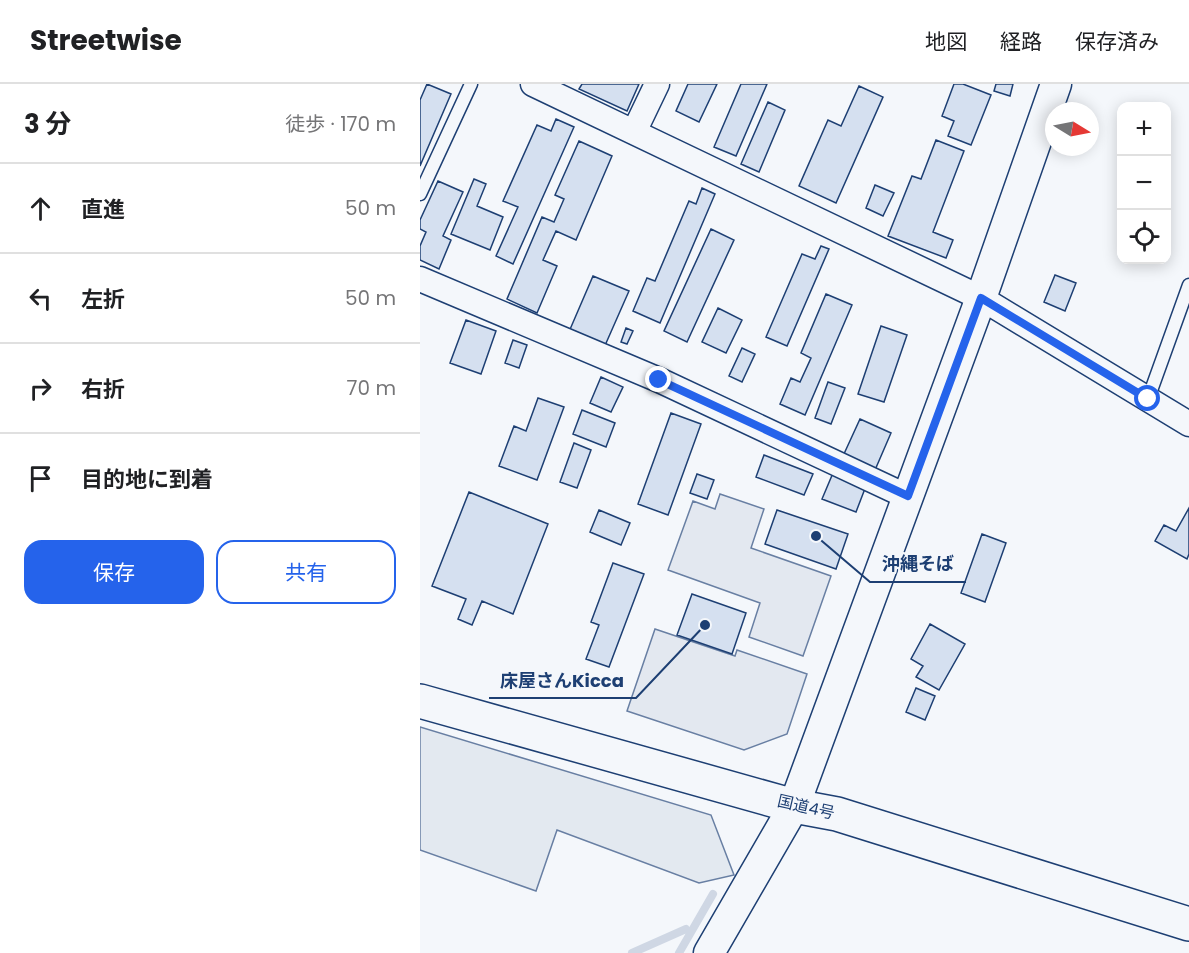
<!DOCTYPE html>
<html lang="ja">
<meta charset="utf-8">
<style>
:root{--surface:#fff;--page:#f2f2f2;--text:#202124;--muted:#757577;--line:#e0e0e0;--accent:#2563eb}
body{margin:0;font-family:Poppins,"Noto Sans JP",sans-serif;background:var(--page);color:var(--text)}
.controls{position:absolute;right:18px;top:18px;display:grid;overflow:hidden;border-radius:12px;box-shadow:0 3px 15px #0003}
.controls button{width:54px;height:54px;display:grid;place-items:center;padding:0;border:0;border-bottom:2px solid var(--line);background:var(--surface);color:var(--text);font:30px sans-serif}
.compass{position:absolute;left:625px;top:18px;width:54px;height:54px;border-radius:50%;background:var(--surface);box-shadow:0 3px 15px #0003;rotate:100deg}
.stop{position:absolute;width:18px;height:18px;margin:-14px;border:4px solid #2563eb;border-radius:50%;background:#fff}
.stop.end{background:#2563eb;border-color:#fff;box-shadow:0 2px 6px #0008}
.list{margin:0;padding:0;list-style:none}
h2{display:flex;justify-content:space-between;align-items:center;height:78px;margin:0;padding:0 24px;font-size:26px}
h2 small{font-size:20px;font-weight:400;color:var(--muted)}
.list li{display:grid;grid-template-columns:39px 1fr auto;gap:18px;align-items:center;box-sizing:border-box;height:90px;padding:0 24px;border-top:2px solid var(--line)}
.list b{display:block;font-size:22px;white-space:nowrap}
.list em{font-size:20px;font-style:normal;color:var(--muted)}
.actions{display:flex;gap:12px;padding:18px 24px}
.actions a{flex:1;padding:14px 0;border:2px solid var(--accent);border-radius:18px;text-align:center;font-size:21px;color:var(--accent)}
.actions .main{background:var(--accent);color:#fff}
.icon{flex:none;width:33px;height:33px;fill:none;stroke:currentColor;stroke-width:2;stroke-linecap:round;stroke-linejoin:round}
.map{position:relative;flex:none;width:769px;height:869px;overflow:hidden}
header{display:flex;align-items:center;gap:36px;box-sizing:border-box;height:84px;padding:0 30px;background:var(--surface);border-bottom:2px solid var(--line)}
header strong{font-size:28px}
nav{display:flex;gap:33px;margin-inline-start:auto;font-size:21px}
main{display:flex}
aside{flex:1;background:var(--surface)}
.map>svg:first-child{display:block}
</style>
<header>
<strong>Streetwise</strong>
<nav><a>地図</a><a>経路</a><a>保存済み</a></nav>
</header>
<main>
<aside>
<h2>3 分<small>徒歩 · 170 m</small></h2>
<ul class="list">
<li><svg class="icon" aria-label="ahead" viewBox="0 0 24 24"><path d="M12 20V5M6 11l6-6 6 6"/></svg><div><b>直進</b></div><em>50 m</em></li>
<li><svg class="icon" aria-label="left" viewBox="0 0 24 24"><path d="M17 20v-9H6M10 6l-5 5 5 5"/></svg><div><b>左折</b></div><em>50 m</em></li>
<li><svg class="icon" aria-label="right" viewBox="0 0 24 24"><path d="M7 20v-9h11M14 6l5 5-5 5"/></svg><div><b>右折</b></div><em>70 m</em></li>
<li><svg class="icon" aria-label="arrive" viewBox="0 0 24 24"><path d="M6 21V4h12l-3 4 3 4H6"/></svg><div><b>目的地に到着</b></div></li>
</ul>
<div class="actions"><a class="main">保存</a><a>共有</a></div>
</aside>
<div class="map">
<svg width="769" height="869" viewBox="0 0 769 869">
<rect width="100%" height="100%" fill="#f4f7fb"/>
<path fill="#e3e9f0" stroke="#687fa3" stroke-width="1.5" d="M0 643 291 731 314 791 279 799 137 746 116 807 0 766Z"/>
<path fill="#e3e8f0" stroke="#687fa3" stroke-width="1.5" d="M300 410 344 425 331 464 411 492 383 572 329 553 340 519 248 486 273 417 295 425Z
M235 545 315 572 317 566 387 590 367 650 324 666 207 627Z"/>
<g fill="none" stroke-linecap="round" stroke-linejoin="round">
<path stroke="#cfd7e4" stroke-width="8" d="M212 869 266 845
M259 869 293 810"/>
</g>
<path fill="#d5e0f0" stroke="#1d3f73" stroke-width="1.5" d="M7 0 31 10 0 82V16Z
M162 0H219L207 27 159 5Z
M268 0H297L279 38 256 27Z
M321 0H347L316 72 294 63Z
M534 0H543L571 11 551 61 528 52 534 37 522 32Z
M576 0H593L590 12 574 7Z
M439 2 463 13 416 119 379 102 408 36 421 42Z
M348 18 365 26 339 88 321 80Z
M136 35 154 43 93 180 76 172 98 123 83 117 117 41 131 47Z
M516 56 544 67 513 148 533 156 526 174 468 152 492 92 501 95Z
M159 57 192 72 156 156 136 147 123 176 137 182 117 229 87 215 122 133 134 138 144 115 135 111Z
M54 95 66 100 57 122 83 133 70 166 31 150Z
M18 97 43 108 23 152 31 156 19 185 0 176V162L6 148 0 145V136Z
M455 101 474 109 463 132 446 124Z
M282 104 295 110 240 239 213 227 227 194 235 197 269 117 276 120Z
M291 145 314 156 267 258 244 247Z
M401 162 409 165 367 262 346 253 382 170 395 175Z
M635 191 656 199 645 227 624 218Z
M173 192 209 207 183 266 148 250Z
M406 210 432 221 385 331 360 320 371 294 380 298 391 274 381 269Z
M298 224 322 236 306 269 282 258Z
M46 236 76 247 61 290 30 279Z
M461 242 487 251 464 318 438 310Z
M206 244 213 247 207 260 201 258Z
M93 256 107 261 99 284 85 279Z
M322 264 335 270 322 298 309 292Z
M181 293 203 303 191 328 170 319Z
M408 298 425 304 411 340 395 334Z
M118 314 144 323 117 396 79 382 94 342 106 347Z
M162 326 195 339 186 363 153 350Z
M251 329 281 340 248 431 218 420Z
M440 335 471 349 455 386 423 372Z
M154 359 171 366 157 404 140 398Z
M344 371 393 390 384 411 336 393Z
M413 389 446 402 436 428 402 415Z
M277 390 294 396 287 415 270 409Z
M49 408 128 440 93 530 62 517 52 541 38 535 46 515 12 502Z
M769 424V470L767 475 735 457 744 441 756 447Z
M179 426 210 439 201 461 170 448Z
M357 426 428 450 416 485 345 460Z
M562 450 586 459 565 518 541 509Z
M193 479 224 490 189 583 166 575 179 541 171 538Z
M272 510 326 529 312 570 257 551Z
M510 540 545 560 519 606 496 593 503 582 491 575Z
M496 604 515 612 505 636 486 628Z"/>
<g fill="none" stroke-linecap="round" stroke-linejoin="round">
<defs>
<path id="service" d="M0 110 51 0
M728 315 769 201"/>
<path id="minor" d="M113 0 561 214 769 340
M214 48 237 0
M0 195 239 296 488 413"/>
<path id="tertiary" d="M289 869 374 722 561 214 636 0"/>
<path id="trunk" d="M0 617 374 722 417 730 769 840"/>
</defs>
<use href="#service" stroke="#1d3f73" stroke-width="15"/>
<use href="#minor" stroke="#1d3f73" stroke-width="27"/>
<use href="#tertiary" stroke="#1d3f73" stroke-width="33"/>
<use href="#trunk" stroke="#1d3f73" stroke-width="36"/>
<use href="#service" stroke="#f4f7fb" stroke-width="12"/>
<use href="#minor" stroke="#f4f7fb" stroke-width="24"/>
<use href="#tertiary" stroke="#f4f7fb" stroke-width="30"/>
<use href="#trunk" stroke="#f4f7fb" stroke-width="33"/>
</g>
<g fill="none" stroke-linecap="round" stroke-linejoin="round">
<path stroke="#2563eb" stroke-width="8" d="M239 296 488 412 561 214 728 315"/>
</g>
<g text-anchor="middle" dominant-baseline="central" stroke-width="4.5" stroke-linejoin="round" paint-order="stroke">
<g font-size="16" fill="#1d3f73" stroke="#f4f7fb">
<text transform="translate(386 723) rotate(13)">国道4号</text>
</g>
</g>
<path fill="none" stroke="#1d3f73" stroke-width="2" d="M396 452L450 498H546M285 541L216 614H69"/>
<g fill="#1d3f73" stroke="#f4f7fb" stroke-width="2">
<circle cx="396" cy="452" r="6"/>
<circle cx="285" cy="541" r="6"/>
</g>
<g font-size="18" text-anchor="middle" font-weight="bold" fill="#1d3f73" stroke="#f4f7fb" stroke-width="4.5" stroke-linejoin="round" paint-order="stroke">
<text x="498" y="486">沖縄そば</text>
<text x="142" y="603">床屋さんKicca</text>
</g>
</svg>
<div class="controls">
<button>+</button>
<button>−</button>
<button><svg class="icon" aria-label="locate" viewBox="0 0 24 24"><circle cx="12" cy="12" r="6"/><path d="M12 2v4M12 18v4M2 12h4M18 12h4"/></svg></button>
</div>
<svg class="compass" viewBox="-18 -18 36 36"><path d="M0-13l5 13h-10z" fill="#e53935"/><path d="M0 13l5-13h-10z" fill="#757577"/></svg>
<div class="stop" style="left:728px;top:315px"></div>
<div class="stop end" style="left:239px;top:296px"></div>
</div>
</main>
